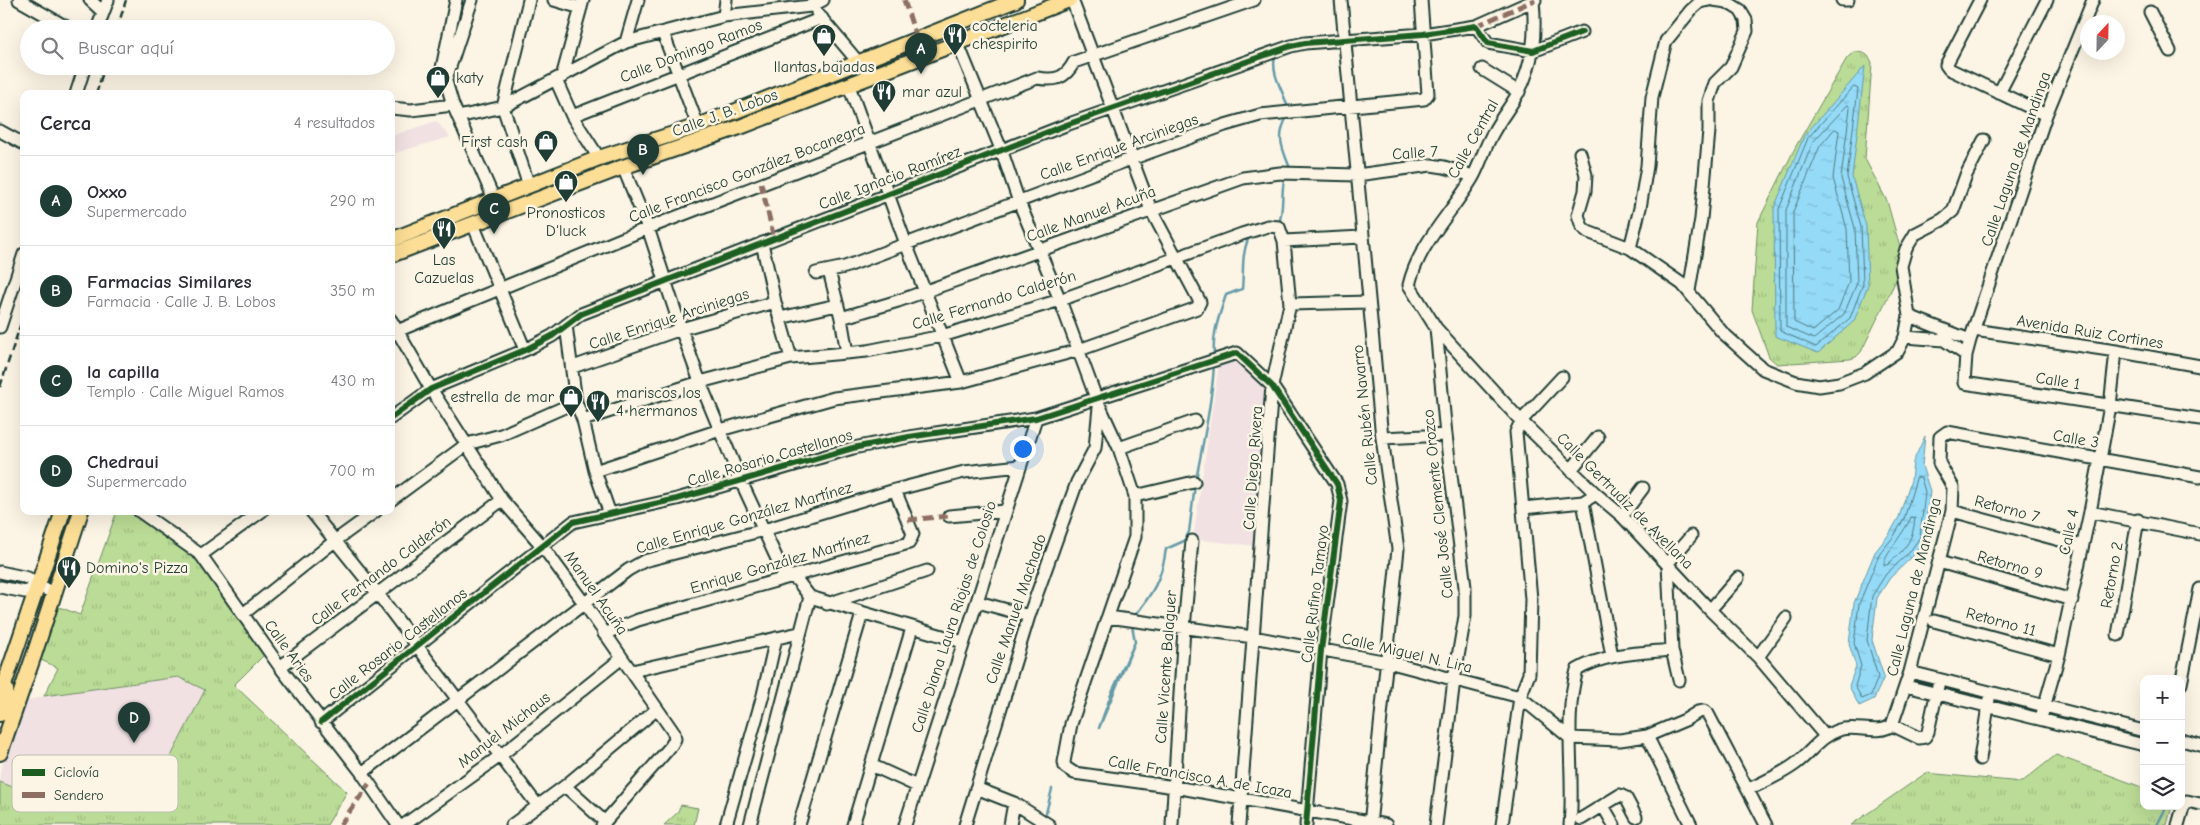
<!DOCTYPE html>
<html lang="es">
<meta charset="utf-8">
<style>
:root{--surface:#fff;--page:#f7f7f7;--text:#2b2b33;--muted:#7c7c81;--line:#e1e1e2;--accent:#1f3d34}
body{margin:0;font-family:"Comic Neue",sans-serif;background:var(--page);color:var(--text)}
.controls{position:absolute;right:15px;bottom:15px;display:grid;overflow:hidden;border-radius:10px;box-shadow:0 5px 20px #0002}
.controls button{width:45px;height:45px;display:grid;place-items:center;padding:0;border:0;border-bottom:1px solid var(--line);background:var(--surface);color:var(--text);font:25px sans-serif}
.compass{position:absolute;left:2080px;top:15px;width:45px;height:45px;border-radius:50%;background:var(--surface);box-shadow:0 5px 20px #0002;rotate:22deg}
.you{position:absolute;left:1022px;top:448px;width:18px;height:18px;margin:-12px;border:4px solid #fff;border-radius:50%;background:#1a73e8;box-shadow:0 0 0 8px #1a73e833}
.badge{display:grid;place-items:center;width:32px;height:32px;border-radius:50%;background:var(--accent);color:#fff;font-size:16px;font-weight:700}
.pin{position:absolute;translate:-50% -41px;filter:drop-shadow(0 1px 2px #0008)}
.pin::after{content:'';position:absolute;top:26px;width:18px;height:15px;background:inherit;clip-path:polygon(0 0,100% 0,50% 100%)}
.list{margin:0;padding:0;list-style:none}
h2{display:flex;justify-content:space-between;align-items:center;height:65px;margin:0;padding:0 20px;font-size:21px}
h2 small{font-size:16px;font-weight:400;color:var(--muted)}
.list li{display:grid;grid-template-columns:32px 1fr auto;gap:15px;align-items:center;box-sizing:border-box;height:90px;padding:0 20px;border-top:1px solid var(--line)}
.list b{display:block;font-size:19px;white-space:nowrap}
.list p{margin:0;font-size:16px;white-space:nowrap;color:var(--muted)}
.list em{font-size:16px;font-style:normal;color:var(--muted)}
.icon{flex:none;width:28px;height:28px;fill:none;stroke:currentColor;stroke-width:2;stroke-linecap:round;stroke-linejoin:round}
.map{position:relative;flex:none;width:2200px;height:825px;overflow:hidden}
.search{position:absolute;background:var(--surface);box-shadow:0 5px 20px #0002;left:20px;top:20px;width:375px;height:55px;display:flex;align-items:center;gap:12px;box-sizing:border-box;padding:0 18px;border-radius:28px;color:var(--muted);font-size:19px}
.panel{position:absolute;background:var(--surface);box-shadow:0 5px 20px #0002;left:20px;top:90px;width:375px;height:425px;border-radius:10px}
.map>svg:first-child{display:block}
</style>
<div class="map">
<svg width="2200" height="825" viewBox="0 0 2200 825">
<defs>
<pattern id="grass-tufts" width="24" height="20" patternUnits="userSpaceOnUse" patternTransform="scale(1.25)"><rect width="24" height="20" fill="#bbdc96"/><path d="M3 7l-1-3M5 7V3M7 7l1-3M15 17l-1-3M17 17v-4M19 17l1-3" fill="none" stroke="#a0be82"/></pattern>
<pattern id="water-ripples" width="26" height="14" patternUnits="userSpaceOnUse" patternTransform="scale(1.25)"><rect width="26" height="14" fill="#95daf7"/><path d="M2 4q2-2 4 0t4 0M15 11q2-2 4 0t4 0" fill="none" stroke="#80bcd4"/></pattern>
</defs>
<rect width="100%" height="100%" fill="#fcf5e5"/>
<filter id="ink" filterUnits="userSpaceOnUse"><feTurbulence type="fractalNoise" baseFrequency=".02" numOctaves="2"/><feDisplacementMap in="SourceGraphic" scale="10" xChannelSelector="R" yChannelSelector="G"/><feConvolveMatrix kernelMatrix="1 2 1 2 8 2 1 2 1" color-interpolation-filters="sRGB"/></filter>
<g filter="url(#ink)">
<path fill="#f1e1e3" d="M436 121 450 137 391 154V136Z
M1237 359 1267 393 1256 546 1193 539 1219 363Z
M178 677 206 690 147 803 83 777 70 810 0 782V772L26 701 44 696Z"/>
<path fill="url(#grass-tufts)" stroke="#6d8c65" d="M1854 52C1864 52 1869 54 1872 63L1865 159 1887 201 1903 258V266L1861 352 1856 357 1850 359 1777 364 1769 357 1752 310 1758 222 1796 146 1847 58Z
M117 511H133L196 560 264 655 234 685 347 792 327 825H0V782L70 810 83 777 147 803 205 690 178 677 44 696 58 668 37 658 54 605 80 615Z
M2056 755 2144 788V806H2172L2167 825H1851L1926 773 2022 782Z
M681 805 698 808 694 825H664L677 813Z"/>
<path fill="url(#water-ripples)" stroke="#669ba9" d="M1865 66 1852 177 1866 226 1868 285 1854 321 1818 353 1775 336 1774 208 1804 136Z
M1925 436 1922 466 1930 491 1925 538 1913 556 1890 578 1877 598 1872 640 1884 677 1874 699 1859 706 1849 686 1856 666 1849 644 1854 603 1875 552 1890 533 1899 517 1911 480 1913 462Z"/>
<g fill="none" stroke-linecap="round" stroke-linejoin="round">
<path stroke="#4e7c82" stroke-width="1" d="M1854 87 1858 89 1847 177 1861 227 1863 284 1850 318 1816 347 1780 331 1779 209 1808 138Z
M1848 105 1850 108 1841 178 1855 228 1857 283 1844 314 1814 339 1786 327V210L1813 142Z
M1835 129 1839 131 1833 178 1847 229 1849 282 1838 310 1813 331 1794 322 1793 212 1820 146Z
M1917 477 1921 478 1925 492 1920 537 1909 553 1886 574 1872 596 1867 640 1878 677 1871 695 1862 699 1855 686 1861 666 1854 643 1859 604 1879 555 1894 536 1904 519Z
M1911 517 1915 518C1913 542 1904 550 1887 565H1884C1882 558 1907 529 1911 517Z"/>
<path stroke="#669ba9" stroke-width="2.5" d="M1275 56C1271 75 1282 88 1287 105
M1287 117C1276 137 1282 148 1290 168
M1279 223C1284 209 1281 195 1284 180
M1214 356C1212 333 1219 317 1226 295L1242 289C1244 269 1241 258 1248 239L1252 236
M1196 480C1203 442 1212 403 1214 364
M1134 617C1152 594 1162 579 1166 549L1184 541 1189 532 1195 485
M1132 625 1135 642 1112 692 1099 728 1135 642
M1045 817 1052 789
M2157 825 2167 806"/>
<defs>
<path id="minor" d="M19 0 70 29
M90 0 103 12
M456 0 442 68 453 105 497 206
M554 0 581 8
M1341 0 1382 438 1398 549 1370 825
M1533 0C1536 33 1534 63 1518 93 1511 106 1501 118 1494 131 1485 146 1481 162 1473 177 1452 213 1419 243 1409 285L1436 328 1521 421 1596 494 1622 516 1710 610 1758 657 1825 736
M1842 0H1848
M1980 0 1946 65 1949 69 2046 115
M2093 0 2046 115 1970 340 1966 355 1964 383 2200 419
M2150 12 2170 51
M817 13 859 63
M724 16 726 0
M1476 26 1535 0
M97 29 108 0
M663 33 698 126
M626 42 638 0
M958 44 1001 149 1019 202 1060 300 1096 398 1119 448 1135 496V537L1071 724 1064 762 1065 767 1074 773 1175 787 1386 825
M1482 69 1519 92
M562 77 583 0
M446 79 472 0
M556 80 572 116 599 158
M849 86 906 244 961 382
M1999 93 2047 0
M76 94 85 66
M391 108 411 110 453 105
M572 116 822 18
M458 117 503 107 626 42 724 16 811 6 823 0
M0 131 24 144
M1580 153 1586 175 1585 191 1578 215 1582 227 1588 232 1630 248 1682 284 1722 332 1763 369 1796 382 1819 386 1839 383 1865 373 1898 351 1905 337 1909 316 1901 266 1906 249 1915 234 1942 220 1953 211 1966 175 1984 140
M623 167 648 228 681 329 700 382 740 479 783 572 797 580 810 597 750 825
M529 186 503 107 529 0
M473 224 525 350
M1284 241 1362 237
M762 243 775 302 791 358
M1630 248 1640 208 1647 166 1652 97 1666 41 1691 10 1700 2 1709 0
M829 271 841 318 847 353
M816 273 845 267 1131 159 1225 125 1260 115 1424 99 1428 94 1421 0
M1689 291 1701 219 1709 131V101L1715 83 1731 67 1747 31 1746 20 1740 10 1727 2 1713 0
M1290 304 1369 302
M1909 316 1970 340
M780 318 837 305
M841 318 898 301 1243 178 1280 173 1357 175 1431 165 1444 167 1473 176
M391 320 431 389 502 500 543 547 584 603 674 733 675 739 671 746 602 825
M566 325 576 402 583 420 595 471 610 514
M0 327 24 254
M1974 330 2116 351 2200 366
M391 335 397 331 648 228 1037 78C1055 81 1065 79 1074 62L1254 0
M1905 337 1944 340 1966 355
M573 367 681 329 775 302
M391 418 431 389 525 350 552 336 581 314 1066 125 1291 46 1305 43 1423 34 1476 26 1488 43 1533 51 1582 32
M583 420 700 382 791 358 867 351 942 336 1060 300 1242 234 1268 226 1279 227 1284 241 1290 304 1272 386 1239 825
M1382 438 1446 435
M1119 448 1195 421
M1571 470 1598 437
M595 471 720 430 834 398 961 382 1079 350 1197 308 1200 302 1151 210 1072 0
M1596 494 1583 502 1612 656
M1135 496 1194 482
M391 500 467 444 501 435 576 402
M1523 508 1583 502
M139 511 201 555 280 667 362 773 398 825
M311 511 378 594 538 806
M1952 511 2082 546
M2090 512 2200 534
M949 516 1005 511
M1622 516 1643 488
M201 555 262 511
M1939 562 2072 600
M0 572 28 578 38 587 54 592
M0 587 25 592 38 587
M810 597 963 642
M978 602 1029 616
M827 604 927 571
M1710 610 1738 578
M243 614 336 540 376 511
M1108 617 1253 637 1388 662 1520 697 1570 738 1620 740 1647 736 1685 720 1698 712 1704 711 1708 714 1766 825
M1934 621 2059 655
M604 634 638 620 909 543 913 534 895 490
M2118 635 2138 520
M1758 657 1786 618
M280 667 502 500
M632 671 799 633
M1910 672 2144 731
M1679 680 1672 650 1668 563 1691 536
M2181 684 2200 589
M1906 686 2144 745
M2041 718 2059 655 2090 512 2110 406 2116 351
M321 722 573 522 677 499 853 448 909 437 1036 418 1237 353 1272 386 1337 484 1341 501 1321 650 1306 825
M1892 725 1910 672 1952 511 1953 487 1939 463 1940 437 1947 432 2200 477
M1892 725 1919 738 1925 737 1928 732 1938 686
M1647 736 1691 825
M2181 740 2200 745
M1980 759 1989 699
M871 765 917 786
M362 773 628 570 644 561 764 530 895 490 964 472 1020 466
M565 786 605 822
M976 788 1014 803 1049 825
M1749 789C1764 782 1780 775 1794 765 1810 754 1820 736 1839 730 1855 724 1878 736 1892 725
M1603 806 1614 825
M1581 819 1620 795 1626 798 1636 817
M404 825 500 756 622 658
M512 825 565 786 657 709
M726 825 763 695 776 638
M799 825 862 614
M853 825 912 628
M905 825 1036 418
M965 825 1029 616 1077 482 1095 448 1099 407
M1010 825 1014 803
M1172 825 1184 628 1192 541
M1436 825 1454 680 1465 616V587L1446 435 1436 328
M1502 825 1520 697 1529 674 1531 599 1516 432 1521 421 1562 377
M1570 825C1575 774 1563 720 1577 670 1605 653 1641 653 1672 650
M2178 825 2184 804 2187 801 2200 804"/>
<path id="major" d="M391 240 599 158 698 126 1016 0
M391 255 623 167 740 127 1069 0
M0 697 63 511
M0 714 6 696V689
M0 753 34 655 81 511"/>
</defs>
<use href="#minor" stroke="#1f3d34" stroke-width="15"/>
<use href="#major" stroke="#1f3d34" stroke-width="18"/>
<use href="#minor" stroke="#fcf5e5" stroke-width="11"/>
<use href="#major" stroke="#fcde96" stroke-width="14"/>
<path stroke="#1f3d34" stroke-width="2.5" stroke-dasharray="8 4" stroke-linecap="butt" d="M117 29 126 0
M96 94 105 66
M0 387 24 314"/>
<path stroke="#8d6e63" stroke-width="5" stroke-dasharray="10 5" stroke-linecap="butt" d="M904 0 917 40
M1476 26 1535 0
M761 183 774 238
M908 520 949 516
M340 825 369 784"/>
<defs>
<path id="cycleway" d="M391 418 431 389 525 350 552 336 581 314 1066 125 1291 46 1305 43 1423 34 1476 26 1488 43 1533 51 1582 32
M321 722 573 522 677 499 853 448 909 437 1036 418 1237 353 1272 386 1337 484 1341 501 1321 650 1306 825"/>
</defs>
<use href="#cycleway" stroke="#fcf5e5" stroke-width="9"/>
<use href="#cycleway" stroke="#1b5e20" stroke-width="6"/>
</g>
</g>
<defs>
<symbol id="restaurant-pin" viewBox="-11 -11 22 30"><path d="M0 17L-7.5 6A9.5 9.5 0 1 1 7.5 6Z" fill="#1f3d34" stroke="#fcf5e5"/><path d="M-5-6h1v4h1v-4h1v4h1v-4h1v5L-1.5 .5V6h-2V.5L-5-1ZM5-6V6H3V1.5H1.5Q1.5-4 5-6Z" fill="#fff"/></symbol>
<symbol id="shop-pin" viewBox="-11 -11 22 30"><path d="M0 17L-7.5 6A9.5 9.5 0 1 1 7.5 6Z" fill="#1f3d34" stroke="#fcf5e5"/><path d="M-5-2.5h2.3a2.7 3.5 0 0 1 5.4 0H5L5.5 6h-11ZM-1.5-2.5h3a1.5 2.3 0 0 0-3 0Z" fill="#fff"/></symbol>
</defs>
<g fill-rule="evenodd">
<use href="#restaurant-pin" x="941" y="21" width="28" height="38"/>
<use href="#shop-pin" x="810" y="22" width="28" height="38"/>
<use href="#shop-pin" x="424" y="64" width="28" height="38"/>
<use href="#restaurant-pin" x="870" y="78" width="28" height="38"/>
<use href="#shop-pin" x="532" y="128" width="28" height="38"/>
<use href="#shop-pin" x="552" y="168" width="28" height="38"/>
<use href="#restaurant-pin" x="430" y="215" width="28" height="38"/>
<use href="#shop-pin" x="557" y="383" width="28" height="38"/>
<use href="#restaurant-pin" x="584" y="388" width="28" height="38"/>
<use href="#restaurant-pin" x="55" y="554" width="28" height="38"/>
</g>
<g text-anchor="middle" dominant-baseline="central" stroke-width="5" stroke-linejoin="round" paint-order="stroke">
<g font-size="16" fill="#1f3d34" stroke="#fcf5e5" text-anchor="start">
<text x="972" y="26">cocteleria<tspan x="972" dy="18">chespirito</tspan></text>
<text x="824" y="67" text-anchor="middle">llantas bajadas</text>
<text x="456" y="78">katy</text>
<text x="902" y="92">mar azul</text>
<text x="528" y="142" text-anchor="end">First cash</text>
<text x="566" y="213" text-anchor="middle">Pronosticos<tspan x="566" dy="18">D'luck</tspan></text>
<text x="444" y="260" text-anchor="middle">Las<tspan x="444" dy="18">Cazuelas</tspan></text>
<text x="616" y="393">mariscos los<tspan x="616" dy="18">4 hermanos</tspan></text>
<text x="554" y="397" text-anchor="end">estrella de mar</text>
<text x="86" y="568">Domino's Pizza</text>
</g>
<g font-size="16" fill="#1f3d34" stroke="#fcf5e5">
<text transform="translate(691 51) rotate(-21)">Calle Domingo Ramos</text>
<text transform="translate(725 113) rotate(-20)">Calle J. B. Lobos</text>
<text transform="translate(1473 139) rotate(-61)">Calle Central</text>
<text transform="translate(1119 147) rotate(-20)">Calle Enrique Arciniegas</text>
<text transform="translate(1415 153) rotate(-4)">Calle 7</text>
<text transform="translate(2016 159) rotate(-71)">Calle Laguna de Mandinga</text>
<text transform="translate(747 173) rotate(-21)">Calle Francisco González Bocanegra</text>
<text transform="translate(890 178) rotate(-21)">Calle Ignacio Ramírez</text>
<text transform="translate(1091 214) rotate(-20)">Calle Manuel Acuña</text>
<text transform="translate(994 300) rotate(-17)">Calle Fernando Calderón</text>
<text transform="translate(669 319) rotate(-18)">Calle Enrique Arciniegas</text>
<text transform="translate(2090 332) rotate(9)">Avenida Ruiz Cortines</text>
<text transform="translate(2058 381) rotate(9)">Calle 1</text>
<text transform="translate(1365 415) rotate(-96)">Calle Rubén Navarro</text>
<text transform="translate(2076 439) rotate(10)">Calle 3</text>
<text transform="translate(770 458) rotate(-16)">Calle Rosario Castellanos</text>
<text transform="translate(1253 468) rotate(-86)">Calle Diego Rivera</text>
<text transform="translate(1625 501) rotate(45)">Calle Gertrudiz de Avellana</text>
<text transform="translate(1438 504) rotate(-96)">Calle José Clemente Orozco</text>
<text transform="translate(2007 509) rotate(15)">Retorno 7</text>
<text transform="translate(744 518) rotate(-16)">Calle Enrique González Martínez</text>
<text transform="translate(2069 532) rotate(-78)">Calle 4</text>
<text transform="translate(780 563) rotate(-16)">Enrique González Martínez</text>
<text transform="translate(2010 565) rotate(16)">Retorno 9</text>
<text transform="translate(381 571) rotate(-37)">Calle Fernando Calderón</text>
<text transform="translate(2112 575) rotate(-80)">Retorno 2</text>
<text transform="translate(1914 587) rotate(-76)">Calle Laguna de Mandinga</text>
<text transform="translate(596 593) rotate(55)">Manuel Acuña</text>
<text transform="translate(1315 594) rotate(-83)">Calle Rufino Tamayo</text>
<text transform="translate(1016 609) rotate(-71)">Calle Manuel Machado</text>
<text transform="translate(954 617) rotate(-72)">Calle Diana Laura Riojas de Colosio</text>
<text transform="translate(2001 622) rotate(15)">Retorno 11</text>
<text transform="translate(398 644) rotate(-38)">Calle Rosario Castellanos</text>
<text transform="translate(289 651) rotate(54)">Calle Aries</text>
<text transform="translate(1407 653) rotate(13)">Calle Miguel N. Lira</text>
<text transform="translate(1166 667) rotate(-86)">Calle Vicente Balaguer</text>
<text transform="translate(504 730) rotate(-38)">Manuel Michaus</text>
<text transform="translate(1200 777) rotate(10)">Calle Francisco A. de Icaza</text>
</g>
</g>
<rect x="12" y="755" width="166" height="57" rx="8" fill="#fcf5e5" stroke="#babeb0" stroke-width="1"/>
<rect x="22" y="769" width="23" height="7" fill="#1b5e20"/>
<rect x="22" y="792" width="23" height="6" fill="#8d6e63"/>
<g font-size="14" fill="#1f3d34">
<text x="54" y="777">Ciclovía</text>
<text x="54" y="800">Sendero</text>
</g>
</svg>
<div class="controls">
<button>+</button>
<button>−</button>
<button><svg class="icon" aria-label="layers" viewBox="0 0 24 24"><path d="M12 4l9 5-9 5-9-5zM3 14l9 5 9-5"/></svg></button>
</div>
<svg class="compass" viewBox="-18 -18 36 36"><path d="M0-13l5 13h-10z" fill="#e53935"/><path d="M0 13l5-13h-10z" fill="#7c7c81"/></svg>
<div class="you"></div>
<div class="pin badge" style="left:921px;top:74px">A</div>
<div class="pin badge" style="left:643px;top:175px">B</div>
<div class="pin badge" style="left:494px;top:234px">C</div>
<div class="pin badge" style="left:134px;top:743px">D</div>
<div class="search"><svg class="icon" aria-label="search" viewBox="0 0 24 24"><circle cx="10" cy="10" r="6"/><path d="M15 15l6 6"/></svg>Buscar aquí</div>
<section class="panel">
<h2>Cerca<small>4 resultados</small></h2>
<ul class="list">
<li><span class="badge">A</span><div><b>Oxxo</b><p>Supermercado</p></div><em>290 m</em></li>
<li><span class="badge">B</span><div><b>Farmacias Similares</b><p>Farmacia · Calle J. B. Lobos</p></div><em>350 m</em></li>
<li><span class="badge">C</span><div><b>la capilla</b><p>Templo · Calle Miguel Ramos</p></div><em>430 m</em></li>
<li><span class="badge">D</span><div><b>Chedraui</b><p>Supermercado</p></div><em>700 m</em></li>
</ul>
</section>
</div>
